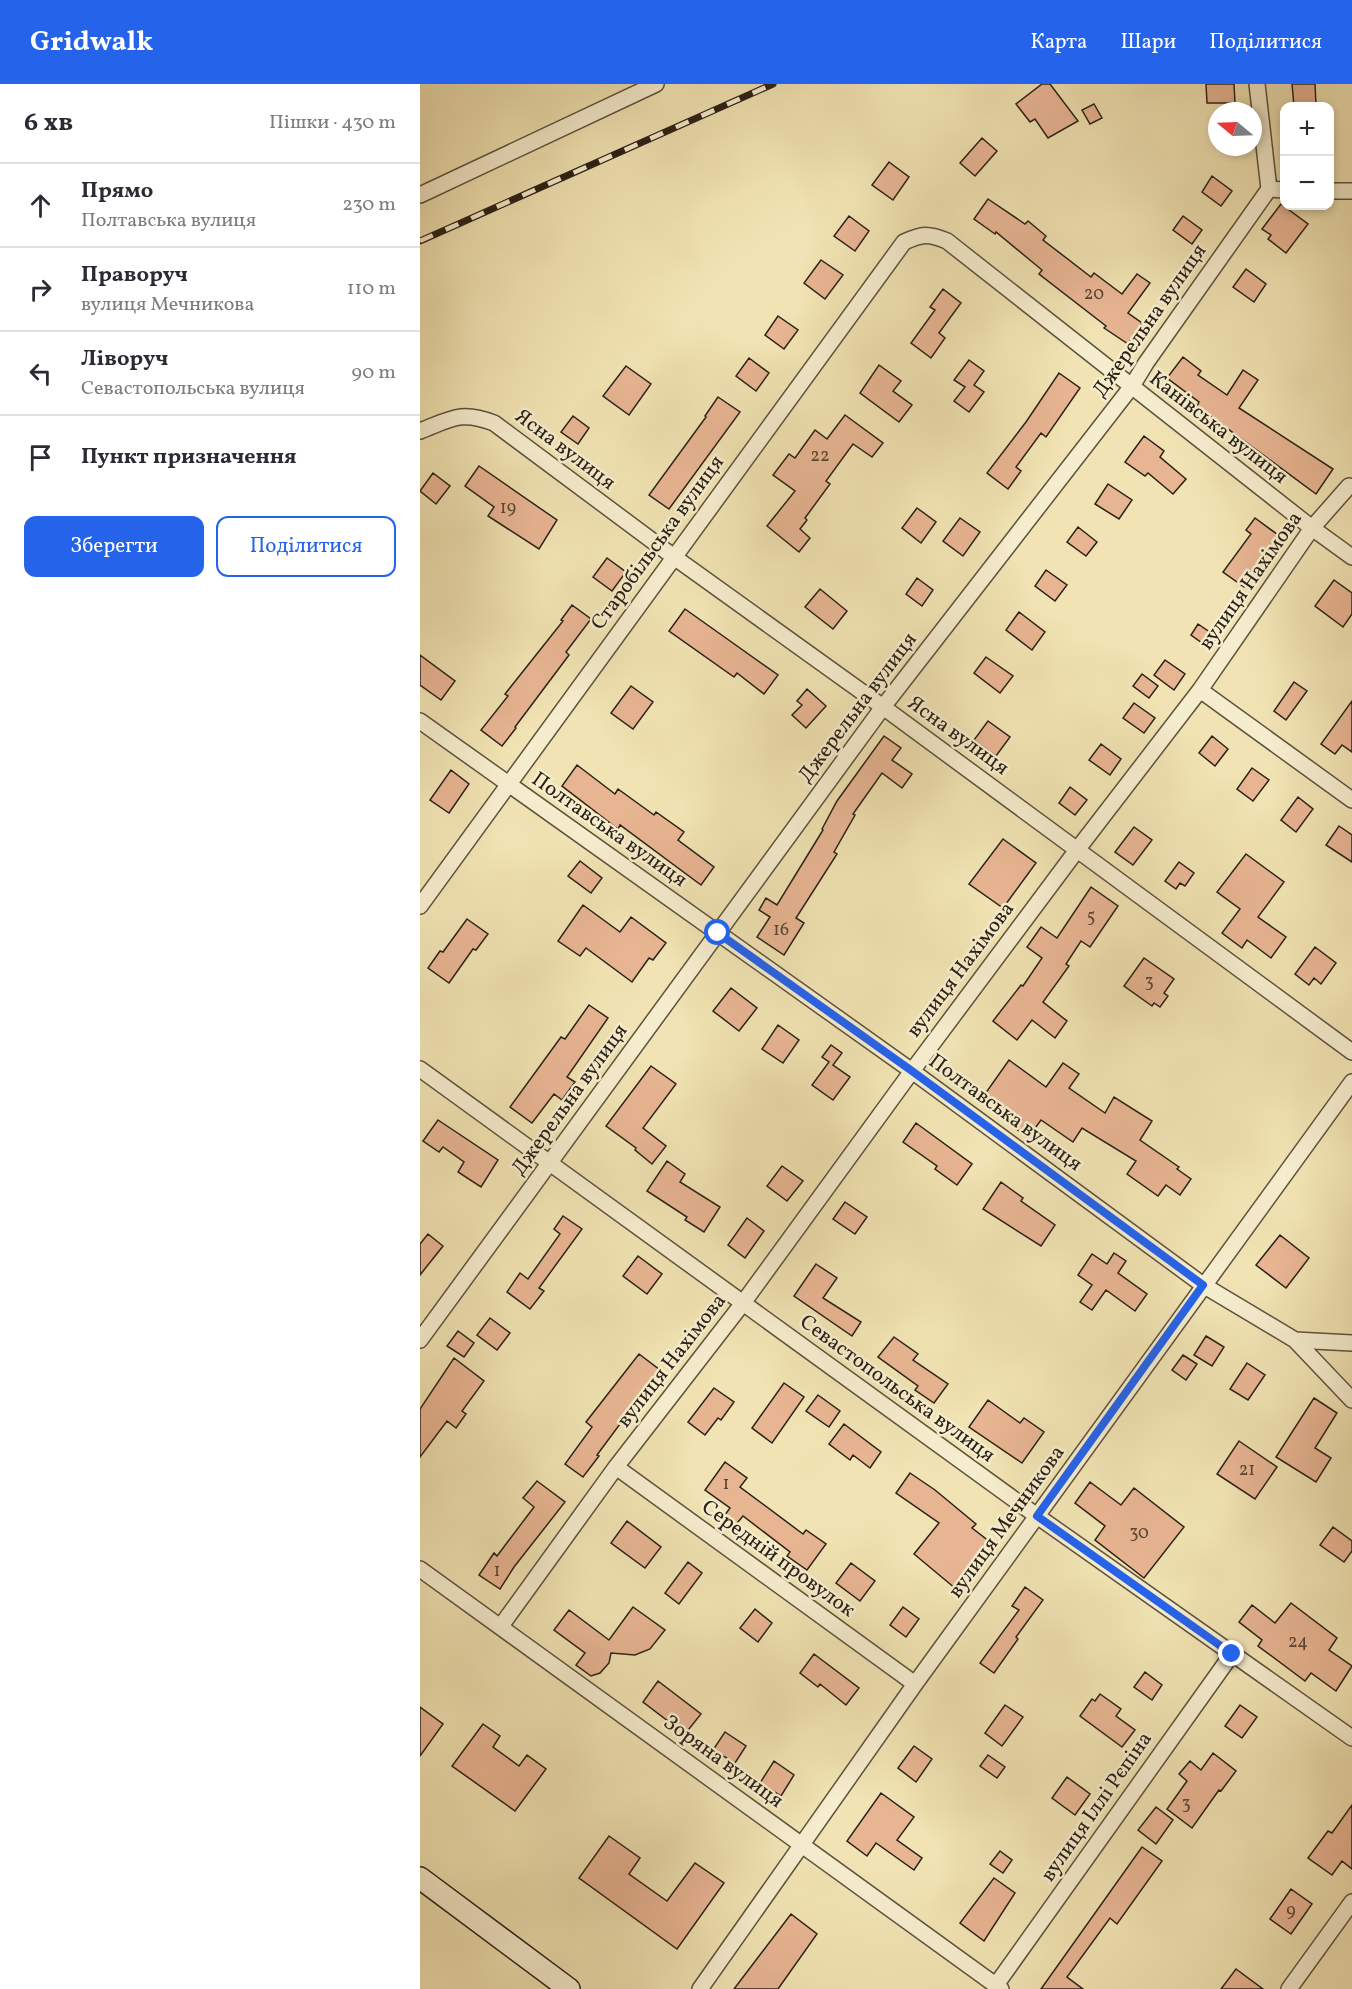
<!DOCTYPE html>
<html lang="uk">
<meta charset="utf-8">
<style>
:root{--surface:#fff;--page:#f2f2f3;--text:#2b2b33;--muted:#7c7c81;--line:#e1e1e2;--accent:#2563eb}
body{margin:0;font-family:Vollkorn,serif;background:var(--page);color:var(--text)}
.controls{position:absolute;right:18px;top:18px;display:grid;overflow:hidden;border-radius:12px;box-shadow:0 3px 9px #0003}
.controls button{width:54px;height:54px;display:grid;place-items:center;padding:0;border:0;border-bottom:2px solid var(--line);background:var(--surface);color:var(--text);font:30px sans-serif}
.compass{position:absolute;left:788px;top:18px;width:54px;height:54px;border-radius:50%;background:var(--surface);box-shadow:0 3px 9px #0003;rotate:289deg}
.stop{position:absolute;width:18px;height:18px;margin:-14px;border:4px solid #2563eb;border-radius:50%;background:#fff}
.stop.end{background:#2563eb;border-color:#fff;box-shadow:0 2px 6px #0008}
.list{margin:0;padding:0;list-style:none}
h2{display:flex;justify-content:space-between;align-items:center;height:78px;margin:0;padding:0 24px;font-size:26px}
h2 small{font-size:20px;font-weight:400;color:var(--muted)}
.list li{display:grid;grid-template-columns:39px 1fr auto;gap:18px;align-items:center;box-sizing:border-box;height:84px;padding:0 24px;border-top:2px solid var(--line)}
.list b{display:block;font-size:22px;white-space:nowrap}
.list p{margin:0;font-size:20px;white-space:nowrap;color:var(--muted)}
.list em{font-size:20px;font-style:normal;color:var(--muted)}
.actions{display:flex;gap:12px;padding:18px 24px}
.actions a{flex:1;padding:14px 0;border:2px solid var(--accent);border-radius:12px;text-align:center;font-size:21px;color:var(--accent)}
.actions .main{background:var(--accent);color:#fff}
.icon{flex:none;width:33px;height:33px;fill:none;stroke:currentColor;stroke-width:2;stroke-linecap:round;stroke-linejoin:round}
.map{position:relative;flex:none;width:932px;height:1905px;overflow:hidden}
header{display:flex;align-items:center;gap:36px;box-sizing:border-box;height:84px;padding:0 30px;background:var(--accent);color:#fff}
header strong{font-size:28px}
nav{display:flex;gap:33px;margin-inline-start:auto;font-size:21px}
main{display:flex}
aside{flex:1;background:var(--surface)}
.map>svg:first-child{display:block}
</style>
<header>
<strong>Gridwalk</strong>
<nav><a>Карта</a><a>Шари</a><a>Поділитися</a></nav>
</header>
<main>
<aside>
<h2>6 хв<small>Пішки · 430 m</small></h2>
<ul class="list">
<li><svg class="icon" aria-label="ahead" viewBox="0 0 24 24"><path d="M12 20V5M6 11l6-6 6 6"/></svg><div><b>Прямо</b><p>Полтавська вулиця</p></div><em>230 m</em></li>
<li><svg class="icon" aria-label="right" viewBox="0 0 24 24"><path d="M7 20v-9h11M14 6l5 5-5 5"/></svg><div><b>Праворуч</b><p>вулиця Мечникова</p></div><em>110 m</em></li>
<li><svg class="icon" aria-label="left" viewBox="0 0 24 24"><path d="M17 20v-9H6M10 6l-5 5 5 5"/></svg><div><b>Ліворуч</b><p>Севастопольська вулиця</p></div><em>90 m</em></li>
<li><svg class="icon" aria-label="arrive" viewBox="0 0 24 24"><path d="M6 21V4h12l-3 4 3 4H6"/></svg><div><b>Пункт призначення</b></div></li>
</ul>
<div class="actions"><a class="main">Зберегти</a><a>Поділитися</a></div>
</aside>
<div class="map">
<svg width="932" height="1905" viewBox="0 0 932 1905">
<rect width="100%" height="100%" fill="#f1e3b3"/>
<filter id="stains"><feTurbulence type="fractalNoise" baseFrequency=".00333" numOctaves="4"/><feColorMatrix values="0 0 0 0 .2 0 0 0 0 .09 0 0 0 0 .02 0 0 0 .5 -.17"/></filter>
<radialGradient id="worn" r=".72"><stop offset=".6" stop-color="#630" stop-opacity="0"/><stop offset="1" stop-color="#630" stop-opacity=".3"/></radialGradient>
<path fill="#e8b593" stroke="#2a2115" stroke-width="1.5" d="M622 0H630L658 37 628 54 615 35 610 38 596 20Z
M786 0H814L815 19H787Z
M872 0H895L896 22H874Z
M674 20 682 34 670 40 662 26Z
M562 54 577 67 555 92 540 79Z
M469 78 489 93 473 116 452 101Z
M792 92 812 107 801 122 782 108Z
M568 115 605 140 608 137 626 152 623 156 671 193 674 189 702 210 717 190 730 199 708 229 722 239 708 260 684 244 686 242 619 190 622 186 576 148 575 150 554 135Z
M861 120 888 140 866 169 848 155 851 151 842 145Z
M429 132 449 147 435 167 414 152Z
M763 132 782 146 772 160 753 146Z
M401 176 423 191 405 215 384 199Z
M826 185 846 200 834 218 813 203Z
M523 205 541 219 519 249 525 254 511 274 491 259 515 226 510 223Z
M358 232 378 246 364 265 345 251Z
M763 273 781 287 778 291 807 311 823 286 838 296 819 324 913 385 896 410 777 322 779 318 747 294Z
M329 274 349 289 336 307 316 292Z
M549 276 564 287 554 301 564 308 549 328 534 317 545 303 534 296Z
M459 281 481 297 473 307 492 321 479 338 440 309Z
M206 282 231 300 209 331 183 312Z
M639 289 660 304 626 353 621 349 596 383 601 387 588 405 567 389 606 338Z
M298 313 320 328 249 425 229 411 286 333 285 332Z
M425 331 463 359 452 373 433 360 406 397 410 400 385 434 387 436 380 445 390 454 379 468 347 442 375 407 353 391 369 370 375 374 395 346 407 355Z
M153 332 169 344 158 360 141 348Z
M724 352 744 367 740 373 766 395 753 410 728 389 725 392 705 378Z
M59 382 137 436 119 465 68 432 74 423 45 402Z
M13 389 30 402 16 420 0 407Z
M688 400 712 416 699 435 675 420Z
M497 424 516 438 501 459 482 444Z
M540 434 560 448 543 472 523 457Z
M835 434 865 456 852 474 848 471 824 503 803 488 831 450 826 446Z
M658 443 677 458 666 472 647 458Z
M187 474 206 488 192 507 173 493Z
M626 486 647 501 635 517 615 502Z
M497 494 513 506 502 522 486 510Z
M914 496 932 509V530L923 543 895 522Z
M400 505 427 527 413 545 385 523Z
M152 521 171 535 146 568 149 571 95 643 96 644 82 662 61 646 88 612 85 610 143 537 141 536Z
M265 525 358 591 344 610 317 589 314 593 249 547Z
M599 528 625 548 612 566 586 546Z
M778 540 797 553 789 564 771 551Z
M0 571 35 597 21 616 0 601Z
M566 573 593 592 580 609 554 589Z
M745 576 765 590 754 606 734 591Z
M722 590 738 602 729 614 713 602Z
M874 598 887 607 866 636 854 627Z
M211 602 233 618 213 645 191 629Z
M387 605 406 622 386 644 372 631 382 621 377 617Z
M932 617V668L922 661 915 670 901 660Z
M714 619 735 634 724 649 703 634Z
M568 637 590 653 576 672 554 656Z
M464 652 481 664 472 676 492 690 482 704 462 689 433 730 435 731 414 768 417 770 376 834 384 839 364 871 337 853 350 833 339 826 346 814 357 821 403 746 402 745 417 717Z
M792 652 808 665 795 682 779 669Z
M681 660 701 675 690 691 669 676Z
M157 681 195 710 198 705 234 731 236 728 264 748 258 756 294 783 281 801 200 741 198 745 142 702Z
M832 684 849 696 833 717 817 705Z
M31 686 49 700 29 729 10 716Z
M650 703 667 716 655 731 639 719Z
M878 713 893 725 876 748 861 736Z
M919 742 932 751V778L906 761Z
M714 743 732 756 713 781 695 768Z
M583 755 616 779 583 824 549 800Z
M826 770 864 798 838 833 866 853 851 874 827 856 822 864 802 849 820 825 797 808Z
M160 777 182 794 171 809 148 792Z
M759 778 774 789 765 802 760 799 756 805 745 797Z
M671 803 698 822 670 863 661 857 646 880 649 882 623 918 647 937 635 954 612 936 597 956 573 937 601 901 603 902 622 874 607 863 621 843 637 854Z
M163 821 200 848 211 833 246 859 233 876 229 874 212 898 166 864 160 872 138 857Z
M47 835 68 850 56 866 53 865 29 899 8 884 20 867 23 868Z
M895 863 916 879 901 900 894 894 889 901 875 890Z
M724 874 754 895 744 909 748 912 740 923 734 919 732 922 704 902Z
M311 904 337 924 319 947 293 927Z
M169 921 188 934 147 993 155 998 142 1016 134 1010 112 1039 90 1023 141 953 145 955Z
M358 941 379 956 363 979 342 965Z
M411 961 422 969 413 981 430 993 413 1016 392 1001 409 978 402 973Z
M589 976 626 1003 643 979 659 990 649 1004 685 1029 694 1013 732 1037 720 1056 759 1083 757 1085 771 1095 760 1111 746 1101 738 1112 707 1090 716 1077 662 1044 653 1058 621 1036 608 1054 595 1044 602 1036 565 1010Z
M231 982 256 1000 223 1044 246 1062 232 1080 215 1066 216 1064 186 1042Z
M18 1036 78 1076 61 1103 38 1088 44 1078 23 1063 19 1068 3 1057Z
M496 1039 552 1080 537 1101 515 1085 517 1082 483 1058Z
M247 1077 265 1090 260 1098 300 1123 284 1148 265 1136 267 1133 227 1107Z
M362 1082 383 1097 367 1117 347 1102Z
M581 1098 603 1114 601 1117 635 1141 621 1162 563 1125Z
M425 1118 447 1133 435 1150 413 1135Z
M143 1132 162 1145 119 1204 124 1207 110 1225 87 1208 100 1189 108 1195 140 1150 134 1145Z
M327 1134 344 1147 325 1174 308 1161Z
M8 1150 23 1162 0 1191V1160Z
M860 1151 889 1174 866 1204 836 1181Z
M694 1169 706 1177 698 1189 727 1210 715 1227 686 1206 672 1226 660 1218 672 1201 658 1191 672 1170 687 1180Z
M218 1172 242 1190 227 1210 203 1192Z
M396 1180 417 1194 403 1214 441 1238 432 1252 374 1212Z
M70 1234 90 1249 77 1266 57 1251Z
M38 1247 54 1259 44 1273 27 1262Z
M786 1252 804 1263 792 1282 774 1271Z
M474 1253 498 1270 493 1276 528 1300 514 1319 495 1306 498 1302 458 1273Z
M219 1270 240 1286 177 1371 179 1372 163 1393 145 1380 172 1343 166 1338Z
M763 1271 777 1280 766 1296 752 1286Z
M34 1274 64 1297 42 1327 46 1330 36 1344 27 1337 0 1373V1325Z
M827 1279 845 1291 828 1316 810 1305Z
M364 1299 384 1313 352 1359 332 1344Z
M294 1304 314 1318 301 1336 298 1334 285 1351 268 1338Z
M398 1311 420 1327 409 1343 386 1327Z
M894 1314 917 1329 895 1364 911 1374 896 1398 856 1373Z
M568 1316 600 1339 604 1334 624 1348 602 1379 549 1343Z
M424 1340 461 1368 450 1384 433 1371 430 1376 409 1360Z
M819 1357 857 1383 835 1415 797 1390Z
M305 1378 327 1394 320 1403 383 1450 386 1446 406 1460 387 1486 367 1472 370 1468 323 1432 313 1444 302 1435 310 1424 285 1406Z
M490 1389 515 1406 556 1440 552 1444 570 1458 536 1505 494 1470 519 1439 476 1409Z
M117 1397 145 1418 94 1483 80 1505 59 1491 74 1469 77 1472 114 1423 103 1414Z
M670 1398 701 1421 714 1404 764 1443 724 1494 675 1456 685 1442 655 1419Z
M207 1437 241 1463 225 1484 191 1459Z
M913 1443 932 1457V1467L924 1478 900 1461Z
M268 1478 282 1489 259 1520 245 1509Z
M431 1479 455 1497 440 1517 416 1499Z
M605 1503 623 1516 596 1553 598 1555 574 1589 560 1579 599 1526 592 1522Z
M871 1519 917 1554 909 1566 932 1582 916 1607 891 1589 885 1597 838 1562 842 1556 819 1538 832 1521 855 1539Z
M213 1523 245 1546 230 1565 215 1571 191 1569 189 1579 180 1589 171 1592 156 1581 165 1569 134 1546 149 1526 189 1556Z
M483 1523 499 1535 486 1553 470 1541Z
M335 1525 352 1539 338 1558 320 1544Z
M394 1570 439 1604 426 1621 400 1600 398 1603 380 1589Z
M725 1588 742 1601 732 1616 714 1603Z
M238 1597 281 1630 265 1650 223 1618Z
M680 1610 701 1625 696 1632 715 1646 702 1663 660 1632 672 1615 675 1617Z
M585 1621 603 1633 582 1662 565 1649Z
M820 1621 837 1633 822 1654 805 1642Z
M0 1623 23 1640 0 1672Z
M63 1640 80 1652 73 1663 99 1682 107 1671 126 1685 95 1727 32 1682Z
M305 1648 326 1662 315 1679 293 1666Z
M494 1662 512 1675 496 1698 478 1684Z
M793 1669 816 1687 801 1707 799 1706 772 1744 747 1725 767 1697 759 1690 770 1677 781 1686Z
M568 1671 585 1683 577 1694 560 1682Z
M354 1677 374 1691 361 1712 340 1699Z
M647 1693 670 1710 655 1731 632 1714Z
M461 1709 494 1733 477 1756 502 1774 494 1786 456 1759 447 1772 427 1757Z
M932 1721V1785L922 1777 912 1791 888 1774 908 1747 912 1749Z
M736 1723 753 1736 736 1760 718 1746Z
M189 1752 220 1774 209 1790 247 1817 275 1779 304 1799 257 1865 159 1794Z
M722 1763 742 1777 697 1840 690 1834 647 1893 663 1905H621Z
M580 1767 592 1776 583 1789 570 1780Z
M574 1794 595 1809 564 1857 540 1839Z
M871 1805 892 1820 871 1850 850 1835Z
M371 1830 397 1850 358 1905H314Z
M816 1885 843 1905H801Z"/>
<g fill="none" stroke-linecap="round" stroke-linejoin="round">
<defs>
<path id="minor" d="M849 105 864 106
M910 107H932
M0 111 236 0
M0 347C31 335 41 326 74 339L254 473 463 623 932 968
M780 606 932 716
M0 637 492 987 783 1201 875 1256 932 1316
M0 822 484 158C502 150 508 149 527 157L892 444 932 473
M0 985 617 1432 932 1654
M0 1256 463 623 712 302 726 279 849 105 837 0
M875 1256 932 1259
M196 1383 495 1600
M0 1485 581 1905
M81 1542 196 1383 323 1219 492 987 657 766 780 606 892 444 929 402
M576 1901 812 1570
M280 1905 495 1600 932 998
M869 1905 932 1818"/>
<path id="secondary" d="M0 1794 149 1905"/>
</defs>
<use href="#minor" stroke="#5c523c" stroke-width="18"/>
<use href="#secondary" stroke="#2a2115" stroke-width="24"/>
<use href="#minor" stroke="#f6edce" stroke-width="15"/>
<use href="#secondary" stroke="#f6edce" stroke-width="21"/>
<defs>
<path id="rail" d="M0 157 353 0"/>
</defs>
<use href="#rail" stroke="#2a2115" stroke-width="7"/>
<use href="#rail" stroke="#f6edce" stroke-width="4.5" stroke-dasharray="14" stroke-linecap="butt"/>
</g>
<g fill="none" stroke-linecap="round" stroke-linejoin="round">
<path stroke="#2563eb" stroke-width="8" d="M298 849 492 987 783 1201 617 1432 812 1570"/>
</g>
<g text-anchor="middle" dominant-baseline="central" stroke-width="5" stroke-linejoin="round" paint-order="stroke">
<g font-size="18" fill="#5a4634">
<text x="674" y="210">20</text>
<text x="400" y="372">22</text>
<text x="88" y="424">19</text>
<text x="671" y="833">5</text>
<text x="361" y="846">16</text>
<text x="729" y="898">3</text>
<text x="827" y="1386">21</text>
<text x="306" y="1400">1</text>
<text x="719" y="1449">30</text>
<text x="77" y="1487">1</text>
<text x="878" y="1558">24</text>
<text x="766" y="1720">3</text>
<text x="871" y="1827">9</text>
</g>
<g font-size="21" fill="#2a2115" stroke="#f6edce">
<text transform="translate(730 237) rotate(-55)">Джерельна вулиця</text>
<text transform="translate(798 344) rotate(38)">Канівська вулиця</text>
<text transform="translate(145 366) rotate(37)">Ясна вулиця</text>
<text transform="translate(238 459) rotate(-54)">Старобільська вулиця</text>
<text transform="translate(831 497) rotate(-55)">вулиця Нахімова</text>
<text transform="translate(438 624) rotate(-53)">Джерельна вулиця</text>
<text transform="translate(538 652) rotate(36)">Ясна вулиця</text>
<text transform="translate(189 746) rotate(35)">Полтавська вулиця</text>
<text transform="translate(541 886) rotate(-53)">вулиця Нахімова</text>
<text transform="translate(150 1016) rotate(-54)">Джерельна вулиця</text>
<text transform="translate(585 1029) rotate(36)">Полтавська вулиця</text>
<text transform="translate(252 1277) rotate(-52)">вулиця Нахімова</text>
<text transform="translate(477 1305) rotate(36)">Севастопольська вулиця</text>
<text transform="translate(587 1438) rotate(-54)">вулиця Мечникова</text>
<text transform="translate(358 1475) rotate(36)">Середній провулок</text>
<text transform="translate(303 1678) rotate(36)">Зоряна вулиця</text>
<text transform="translate(677 1723) rotate(-55)">вулиця Іллі Рєпіна</text>
</g>
</g>
<rect width="100%" height="100%" filter="url(#stains)"/>
<rect width="100%" height="100%" fill="url(#worn)"/>
</svg>
<div class="controls">
<button>+</button>
<button>−</button>
</div>
<svg class="compass" viewBox="-18 -18 36 36"><path d="M0-13l5 13h-10z" fill="#e53935"/><path d="M0 13l5-13h-10z" fill="#7c7c81"/></svg>
<div class="stop" style="left:298px;top:849px"></div>
<div class="stop end" style="left:812px;top:1570px"></div>
</div>
</main>
